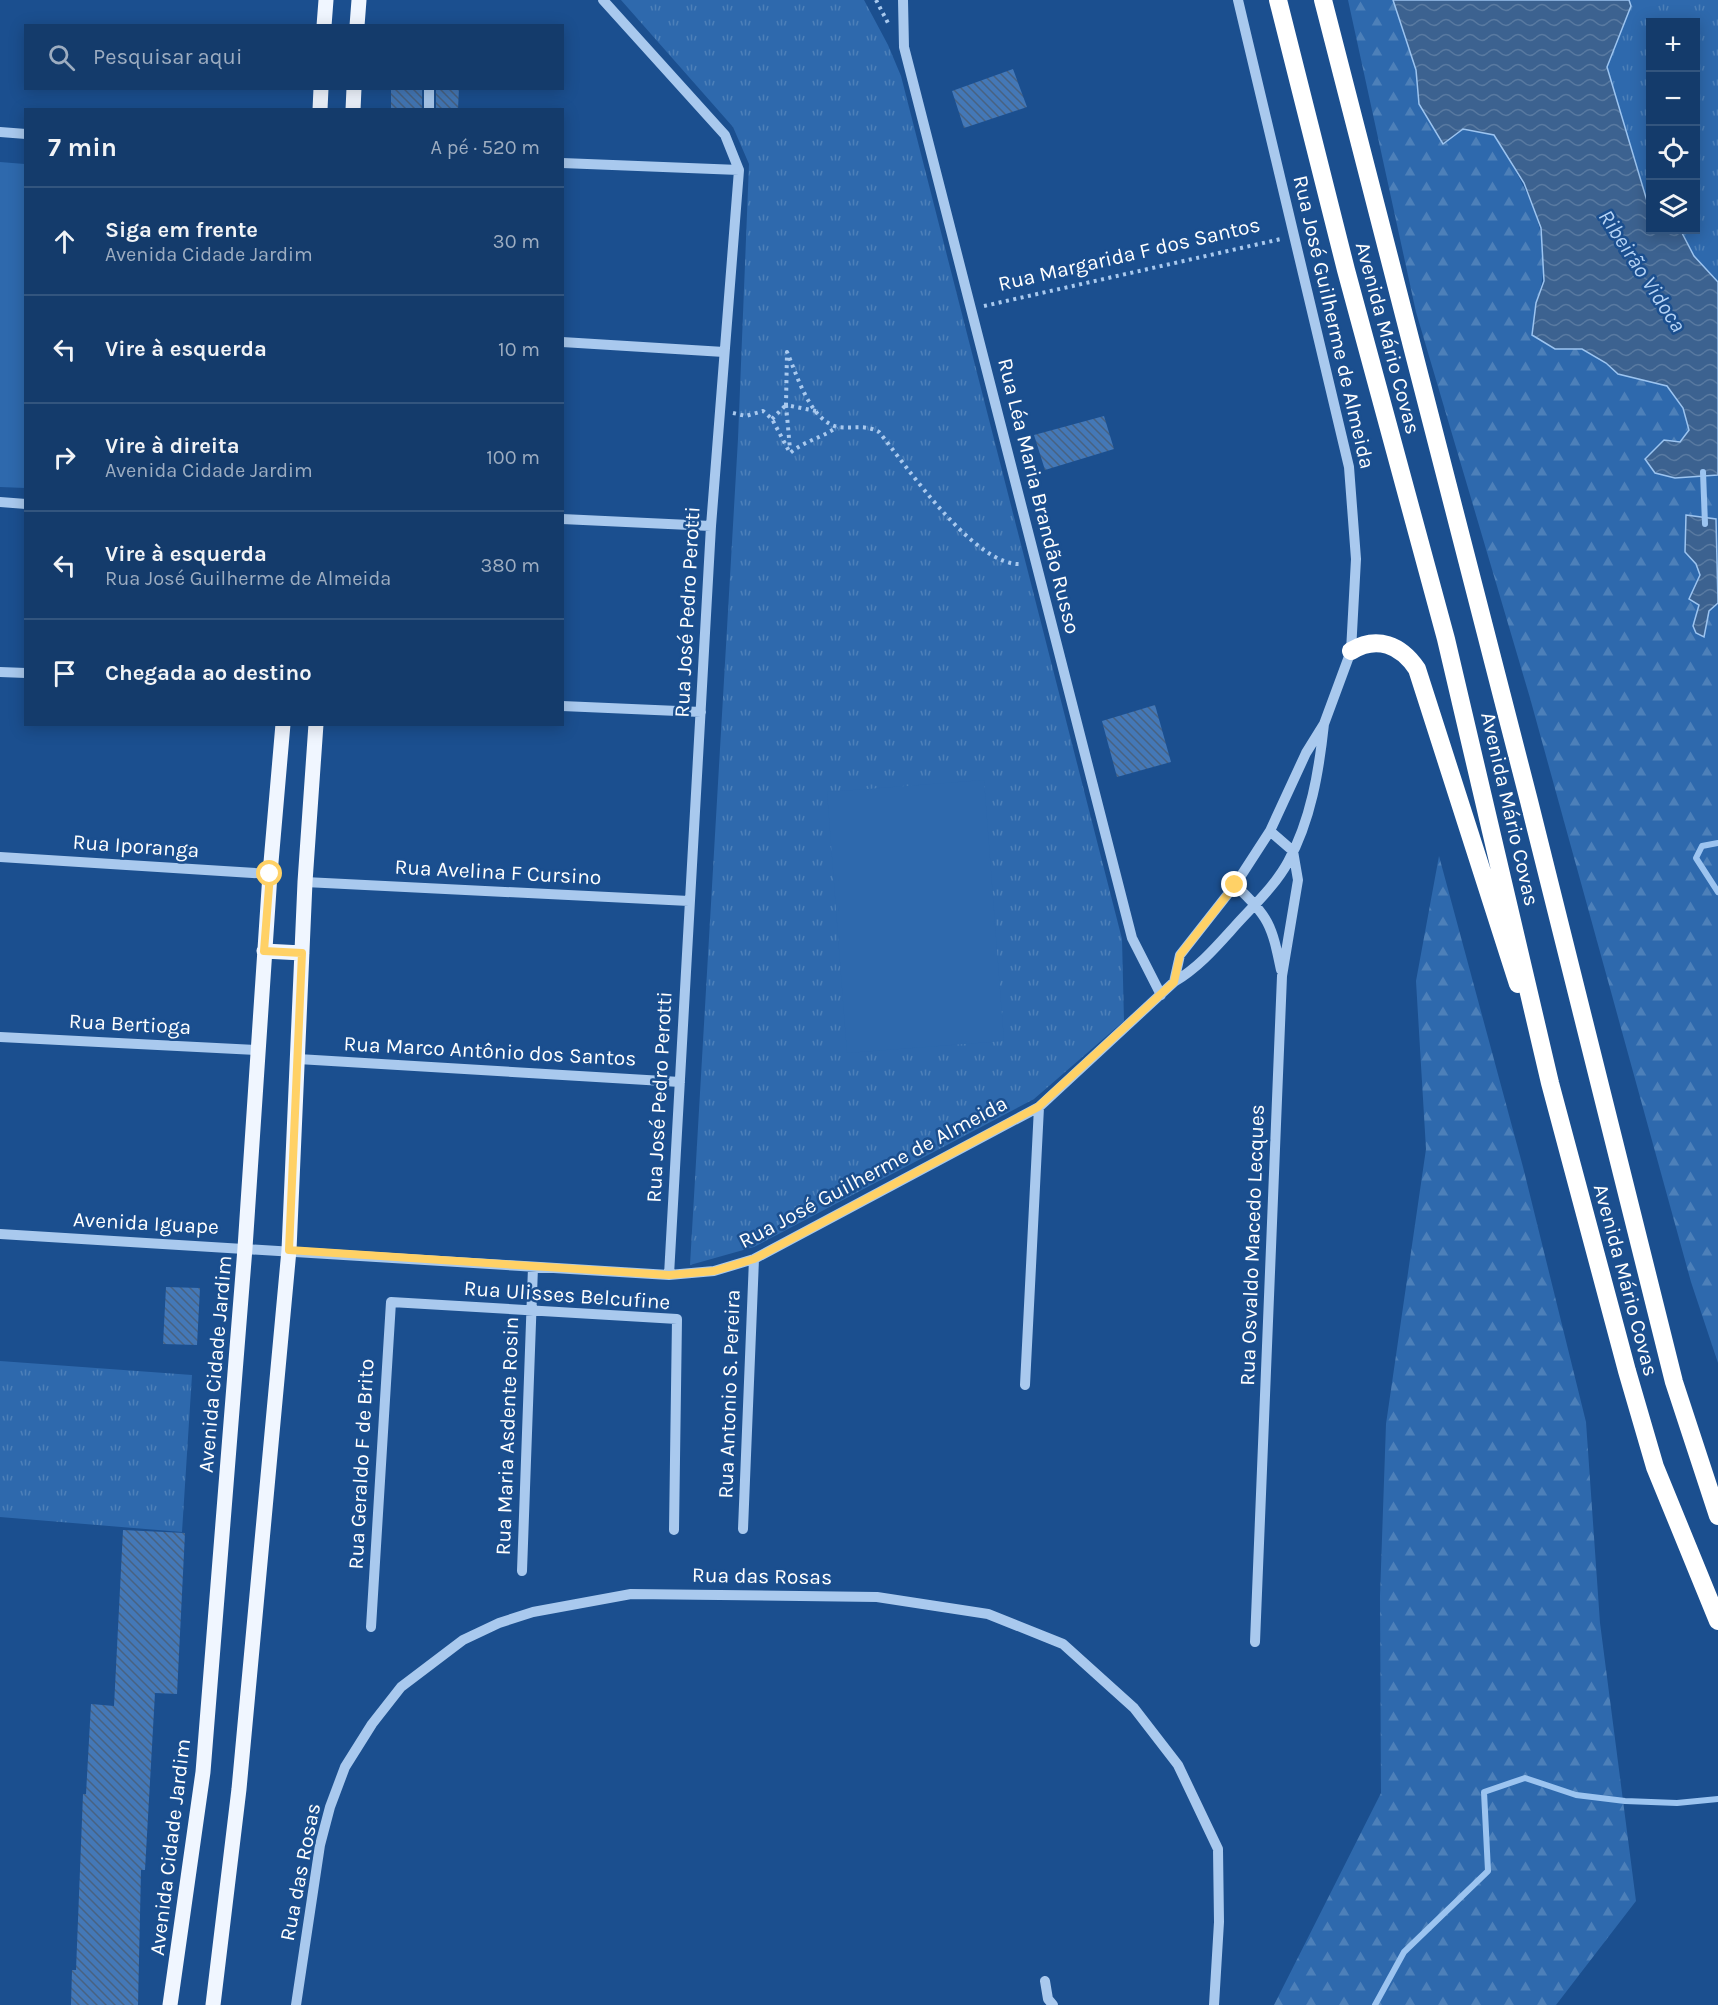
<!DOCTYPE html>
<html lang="pt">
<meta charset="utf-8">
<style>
:root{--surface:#143b6b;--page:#1d4271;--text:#f1f3f6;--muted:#9dadc1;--line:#33557e}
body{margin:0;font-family:Karla,sans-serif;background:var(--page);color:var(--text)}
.controls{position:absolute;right:18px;top:18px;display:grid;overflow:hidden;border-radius:0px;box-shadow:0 3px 15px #0003}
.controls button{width:54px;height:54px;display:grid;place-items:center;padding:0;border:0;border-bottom:2px solid var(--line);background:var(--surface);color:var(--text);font:30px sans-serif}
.stop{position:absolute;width:18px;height:18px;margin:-14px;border:4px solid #ffd166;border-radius:50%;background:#fff}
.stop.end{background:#ffd166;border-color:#fff;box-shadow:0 2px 6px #0008}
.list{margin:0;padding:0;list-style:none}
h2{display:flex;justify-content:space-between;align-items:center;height:78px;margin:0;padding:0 24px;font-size:26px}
h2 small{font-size:20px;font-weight:400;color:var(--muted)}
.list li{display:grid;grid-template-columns:39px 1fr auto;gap:18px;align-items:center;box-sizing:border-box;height:108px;padding:0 24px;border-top:2px solid var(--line)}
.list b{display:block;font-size:22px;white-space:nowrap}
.list p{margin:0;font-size:20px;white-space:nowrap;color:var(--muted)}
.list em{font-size:20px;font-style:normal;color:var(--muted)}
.icon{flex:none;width:33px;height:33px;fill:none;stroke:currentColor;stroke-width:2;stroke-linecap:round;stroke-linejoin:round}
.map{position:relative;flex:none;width:1718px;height:2005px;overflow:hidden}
.search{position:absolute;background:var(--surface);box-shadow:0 3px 15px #0003;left:24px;top:24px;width:540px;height:66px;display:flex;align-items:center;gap:15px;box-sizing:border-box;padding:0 21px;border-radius:0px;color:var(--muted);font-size:22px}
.panel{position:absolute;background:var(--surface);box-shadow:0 3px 15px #0003;left:24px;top:108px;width:540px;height:618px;border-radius:0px}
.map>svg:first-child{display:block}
</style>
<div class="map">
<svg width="1718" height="2005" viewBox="0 0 1718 2005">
<defs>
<pattern id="grass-tufts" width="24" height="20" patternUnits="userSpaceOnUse" patternTransform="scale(1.5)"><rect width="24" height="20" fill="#2e69ad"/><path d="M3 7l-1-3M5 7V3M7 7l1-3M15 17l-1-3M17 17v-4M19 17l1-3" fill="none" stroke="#4d80b9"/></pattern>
<pattern id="forest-firs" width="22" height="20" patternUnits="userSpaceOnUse" patternTransform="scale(1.5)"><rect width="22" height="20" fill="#2e69ad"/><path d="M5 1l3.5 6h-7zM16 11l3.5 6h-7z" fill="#4d80b9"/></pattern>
<pattern id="water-waves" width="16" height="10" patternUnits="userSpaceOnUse" patternTransform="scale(1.5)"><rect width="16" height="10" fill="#3c6290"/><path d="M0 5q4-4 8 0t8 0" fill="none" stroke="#597aa1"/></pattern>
<pattern id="building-back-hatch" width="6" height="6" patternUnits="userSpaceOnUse" patternTransform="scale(1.5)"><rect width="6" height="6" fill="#4478b7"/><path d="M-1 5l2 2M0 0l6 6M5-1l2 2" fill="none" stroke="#486282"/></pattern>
</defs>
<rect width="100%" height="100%" fill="#1b4f8f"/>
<path fill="url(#grass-tufts)" d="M621 0H864L888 45 901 76 1122 939 1124 1021 1034 1099 754 1247 690 1265 738 439 749 164 733 127Z
M1629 0H1718V282L1694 256 1682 233 1676 230H1696V22H1650V211L1606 67 1631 6Z
M0 1361 192 1375 182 1532 0 1517Z"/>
<path fill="url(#forest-firs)" d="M1348 0H1393L1416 70 1419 104 1443 144 1463 129 1494 135C1526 187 1559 240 1536 303L1555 349H1581L1606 363 1618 374 1667 386 1683 408 1689 430 1655 473 1675 478 1718 475V1363L1691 1282 1530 698 1416 312Z
M1439 856 1523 1167 1586 1422 1600 1623 1636 1901 1556 2005H1274L1381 1793 1380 1596 1386 1424 1426 1149 1416 981Z"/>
<path fill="#2e69ad" d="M0 162 25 164V488L0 487Z
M984 780 1004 1041 847 1053 827 792Z"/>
<path fill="url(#water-waves)" stroke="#9cc4f0" stroke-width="1.5" d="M1393 0H1629L1631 6 1607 67 1650 211V230H1676L1682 233 1694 256 1718 282V475L1675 478 1655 473 1645 459 1664 440 1680 442 1689 430 1683 408 1667 386 1618 374 1606 363 1582 349H1555L1532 335 1536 303 1544 281 1541 228 1524 183 1494 135 1463 129 1443 144 1419 104 1416 70Z
M1686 515 1716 519 1718 603 1709 611 1704 637 1696 633 1693 626 1699 605 1689 599 1700 575 1696 564 1685 552Z"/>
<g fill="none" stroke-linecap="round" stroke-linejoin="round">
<path stroke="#9cc4f0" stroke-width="6" d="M1703 472 1705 524
M1718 843 1702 846 1696 858 1718 892
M1375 2005 1404 1952 1488 1871 1484 1792 1525 1778 1576 1795 1625 1801 1677 1803 1718 1799"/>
</g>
<path fill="url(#building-back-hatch)" d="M1013 69 1027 107 964 128 952 91Z
M391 88H422V110H391Z
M436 88H459L458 109 436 110Z
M1104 416 1114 449 1045 470 1034 435Z
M1155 705 1171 762 1117 777 1102 721Z
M166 1287 200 1288 197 1345 163 1344Z
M123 1530 185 1533 177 1694 155 1693 145 1870H141L138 2005H71L72 1970H76L83 1794H86L91 1704 114 1706Z"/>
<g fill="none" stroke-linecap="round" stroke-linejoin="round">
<path stroke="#a9c9ee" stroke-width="4" stroke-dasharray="3 4.5" stroke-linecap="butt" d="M876 0 888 23
M984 306 1281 239
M786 405 790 449
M816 411 786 405 787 352C797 375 810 421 838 427 853 429 865 424 879 432 906 465 975 568 1022 564
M733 413 746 416 763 411 772 419 790 453C804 441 822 438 837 427
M772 419 786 405"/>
<path stroke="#a9c9ee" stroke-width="10" d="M603 0 725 135 739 170 711 526 669 1275
M903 0 904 47 1132 938 1161 995
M429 110V88
M0 132 26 134
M562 163 739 170
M562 342 724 352
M0 502 26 504
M562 519 711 526
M0 672 26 673
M562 706 701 712
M0 857 270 874
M305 882 689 901
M1235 885C1269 916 1272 926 1281 970
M1174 982 1180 955 1235 885 1270 831 1306 753 1324 724 1351 651 1356 559 1349 467 1238 0
M0 1037 258 1050
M298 1059 680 1082
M0 1234 669 1275 714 1271 754 1259 1039 1107 1174 982C1199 967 1216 947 1235 926 1253 906 1275 886 1288 862 1311 820 1319 771 1324 724
M1025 1385 1039 1107
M743 1529 754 1259
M522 1571 533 1267
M371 1627 391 1302 677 1319 674 1530
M1255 1642 1282 976 1298 880 1293 851 1270 831
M1045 1981 1048 1999 1053 2005
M296 2005 320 1845 330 1807 345 1767 372 1724 401 1687 463 1640 499 1623 533 1612 631 1594 877 1597 988 1614 1063 1644 1134 1708 1178 1765 1218 1849 1219 1922 1214 2005"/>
<path stroke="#f0f6ff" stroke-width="15" d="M324 26 326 0
M357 26 359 0
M320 110 321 88
M353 110 354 88
M264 951 302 953
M170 2005 203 1772 245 1248 270 874 283 724
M213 2005 239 1789 289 1250 305 882 316 724"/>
<path stroke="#fff" stroke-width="18" d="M1278 0 1346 270 1446 639 1550 1083 1627 1371 1655 1467 1718 1621
M1323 0 1529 801 1674 1382 1718 1516
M1351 651C1377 635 1401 645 1417 669L1518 984"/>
</g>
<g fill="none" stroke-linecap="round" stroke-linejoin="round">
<path stroke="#ffd166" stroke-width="8" d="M270 874 264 951 302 953 289 1250 669 1275 714 1271 754 1259 1038 1107 1174 982 1180 955 1235 885"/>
</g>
<g text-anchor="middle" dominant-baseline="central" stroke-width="5" stroke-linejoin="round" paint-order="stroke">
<g font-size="21" fill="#fff" stroke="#1b4f8f">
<text transform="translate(1129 254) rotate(-13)">Rua Margarida F dos Santos</text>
<text transform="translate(1334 322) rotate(77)">Rua José Guilherme de Almeida</text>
<text transform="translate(1388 338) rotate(75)">Avenida Mário Covas</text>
<text transform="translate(1039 496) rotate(76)">Rua Léa Maria Brandão Russo</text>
<text transform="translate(687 612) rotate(-87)">Rua José Pedro Perotti</text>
<text transform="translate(1510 809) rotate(77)">Avenida Mário Covas</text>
<text transform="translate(136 846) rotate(4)">Rua Iporanga</text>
<text transform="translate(498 872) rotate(3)">Rua Avelina F Cursino</text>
<text transform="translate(130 1024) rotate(3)">Rua Bertioga</text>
<text transform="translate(490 1051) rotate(3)">Rua Marco Antônio dos Santos</text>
<text transform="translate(659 1097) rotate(-87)">Rua José Pedro Perotti</text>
<text transform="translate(873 1172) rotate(-28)">Rua José Guilherme de Almeida</text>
<text transform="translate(146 1223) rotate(3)">Avenida Iguape</text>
<text transform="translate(1252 1245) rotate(-88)">Rua Osvaldo Macedo Lecques</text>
<text transform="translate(1626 1280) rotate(75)">Avenida Mário Covas</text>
<text transform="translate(567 1295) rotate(4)">Rua Ulisses Belcufine</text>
<text transform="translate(215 1364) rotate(-85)">Avenida Cidade Jardim</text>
<text transform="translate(729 1394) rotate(-88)">Rua Antonio S. Pereira</text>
<text transform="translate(507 1436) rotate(-88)">Rua Maria Asdente Rosin</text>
<text transform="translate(361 1464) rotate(-87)">Rua Geraldo F de Brito</text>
<text transform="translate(762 1576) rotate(1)">Rua das Rosas</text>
<text transform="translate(170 1847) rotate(-83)">Avenida Cidade Jardim</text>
<text transform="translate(300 1872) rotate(-79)">Rua das Rosas</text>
</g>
<g font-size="22" font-style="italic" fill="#b5d3f5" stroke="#1b4f8f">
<text transform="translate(1642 271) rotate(57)">Ribeirão Vidoca</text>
</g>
</g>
</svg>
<div class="controls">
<button>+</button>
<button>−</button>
<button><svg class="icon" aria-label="locate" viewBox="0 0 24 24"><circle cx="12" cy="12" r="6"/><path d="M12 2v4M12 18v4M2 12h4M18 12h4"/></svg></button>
<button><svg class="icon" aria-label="layers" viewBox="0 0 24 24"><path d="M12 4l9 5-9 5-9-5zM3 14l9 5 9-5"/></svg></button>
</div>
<div class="stop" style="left:270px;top:874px"></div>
<div class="stop end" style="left:1235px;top:885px"></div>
<div class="search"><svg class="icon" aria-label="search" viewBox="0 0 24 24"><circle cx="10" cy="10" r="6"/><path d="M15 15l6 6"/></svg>Pesquisar aqui</div>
<section class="panel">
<h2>7 min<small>A pé · 520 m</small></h2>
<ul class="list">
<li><svg class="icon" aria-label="ahead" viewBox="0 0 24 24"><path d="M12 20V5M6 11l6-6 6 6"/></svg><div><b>Siga em frente</b><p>Avenida Cidade Jardim</p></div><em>30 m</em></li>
<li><svg class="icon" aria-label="left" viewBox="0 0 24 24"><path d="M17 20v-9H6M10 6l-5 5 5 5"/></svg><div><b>Vire à esquerda</b></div><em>10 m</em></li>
<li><svg class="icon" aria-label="right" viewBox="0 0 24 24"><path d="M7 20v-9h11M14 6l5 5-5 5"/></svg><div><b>Vire à direita</b><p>Avenida Cidade Jardim</p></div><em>100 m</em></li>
<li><svg class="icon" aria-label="left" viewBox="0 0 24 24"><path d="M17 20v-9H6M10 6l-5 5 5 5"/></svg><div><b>Vire à esquerda</b><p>Rua José Guilherme de Almeida</p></div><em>380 m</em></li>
<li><svg class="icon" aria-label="arrive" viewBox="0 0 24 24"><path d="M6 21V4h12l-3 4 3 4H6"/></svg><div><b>Chegada ao destino</b></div></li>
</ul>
</section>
</div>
